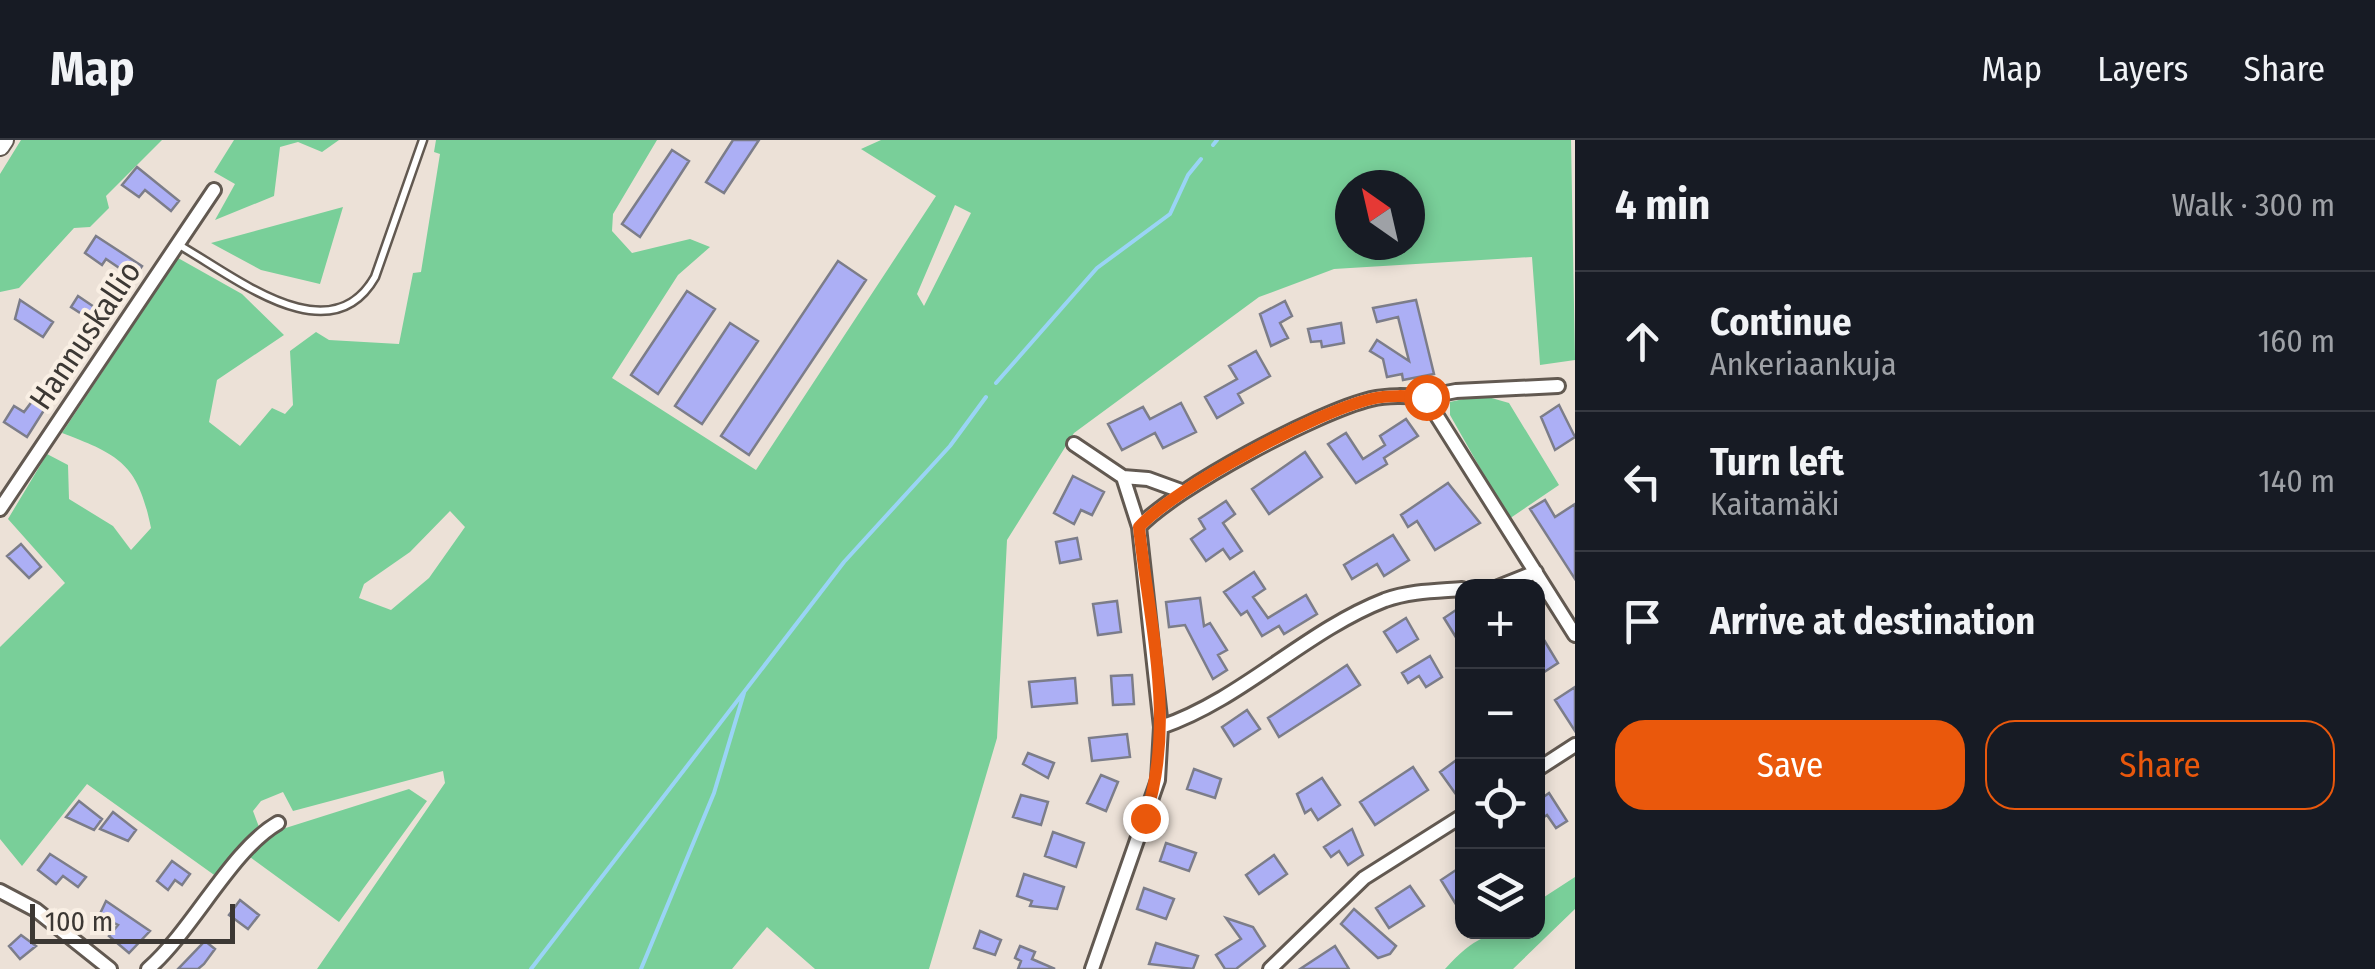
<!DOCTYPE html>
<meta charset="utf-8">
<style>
:root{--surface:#171b24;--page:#242831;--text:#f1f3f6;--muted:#9ea1a6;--line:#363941;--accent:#ea580c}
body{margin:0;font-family:"Fira Sans Condensed",sans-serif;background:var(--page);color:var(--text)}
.controls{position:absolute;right:30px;bottom:30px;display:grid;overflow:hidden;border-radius:20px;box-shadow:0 5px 15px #0003}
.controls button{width:90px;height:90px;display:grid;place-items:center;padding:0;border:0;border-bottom:2px solid var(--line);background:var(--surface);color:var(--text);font:50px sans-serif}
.compass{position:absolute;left:1335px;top:30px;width:90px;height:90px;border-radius:50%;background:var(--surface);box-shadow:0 5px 15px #0003;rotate:326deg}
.scale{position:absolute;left:30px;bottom:25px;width:205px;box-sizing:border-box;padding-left:10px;border:5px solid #3c3834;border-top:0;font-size:28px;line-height:35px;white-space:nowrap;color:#3c3834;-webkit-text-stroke:8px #f9efe4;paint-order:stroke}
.stop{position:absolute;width:30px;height:30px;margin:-22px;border:8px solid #ea580c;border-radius:50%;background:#fff}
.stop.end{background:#ea580c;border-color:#fff;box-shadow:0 2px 10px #0008}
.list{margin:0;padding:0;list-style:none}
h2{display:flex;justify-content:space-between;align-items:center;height:130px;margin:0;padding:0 40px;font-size:42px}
h2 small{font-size:32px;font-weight:400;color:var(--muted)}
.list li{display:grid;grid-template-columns:65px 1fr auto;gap:30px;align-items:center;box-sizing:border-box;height:140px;padding:0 40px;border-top:2px solid var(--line)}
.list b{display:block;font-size:38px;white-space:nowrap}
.list p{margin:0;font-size:32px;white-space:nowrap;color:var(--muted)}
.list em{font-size:32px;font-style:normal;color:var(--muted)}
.actions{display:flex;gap:20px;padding:30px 40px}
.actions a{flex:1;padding:22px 0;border:2px solid var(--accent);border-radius:30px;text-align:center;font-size:35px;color:var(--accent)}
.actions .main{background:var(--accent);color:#fff}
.icon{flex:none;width:55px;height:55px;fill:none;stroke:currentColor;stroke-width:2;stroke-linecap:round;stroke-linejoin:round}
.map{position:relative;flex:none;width:1575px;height:829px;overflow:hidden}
header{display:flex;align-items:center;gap:60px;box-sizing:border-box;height:140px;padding:0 50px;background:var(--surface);border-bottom:2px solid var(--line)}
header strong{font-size:48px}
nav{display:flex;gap:55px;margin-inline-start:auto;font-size:35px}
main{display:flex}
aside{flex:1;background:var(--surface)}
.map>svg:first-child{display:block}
</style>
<header>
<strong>Map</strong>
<nav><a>Map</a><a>Layers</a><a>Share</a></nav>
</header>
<main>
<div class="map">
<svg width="1575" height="829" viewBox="0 0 1575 829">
<rect width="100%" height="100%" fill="#ece1d7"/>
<path fill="#79cf99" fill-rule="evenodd" d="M21 0H162L106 56 109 68 90 87 74 88 19 148 0 152V34Z
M234 0H339L322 12 298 2 280 7 274 56 215 80 235 44 214 32Z
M436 0H657L613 74 612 91 632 113 690 99 710 107 678 135 612 238 756 330 936 56 861 9 881 0H1571L1575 220 1540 225 1532 117 1334 129 1259 157 1074 293 1007 400 997 598 929 829H815L767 787 732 829H317L445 643 443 631 293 671 283 652 261 661 253 671 259 687 217 737 87 644 22 726 0 699V507L65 443 8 379 47 314 68 325 69 359 113 386 131 410 151 388C138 324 120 315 62 293L178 118 242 154 284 195 217 240 209 282 240 306 272 268 285 274 293 265 290 211 316 192 329 200 399 204 413 133 421 132 440 14 434 12ZM1350 45H1410V105H1350ZM955 65 971 73 924 166 917 154ZM450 371 465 387 429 438 391 470 359 458 364 444 410 412Z
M343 67 320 144 261 130 211 103Z
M1481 255 1509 263 1559 345 1509 379 1450 275V262Z
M409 649 427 661 339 782 250 717 273 692Z
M1575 737V769L1513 829H1445C1478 793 1490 792 1538 792V761Z"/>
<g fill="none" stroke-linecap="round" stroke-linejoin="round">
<path stroke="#9ad4f5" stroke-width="4" d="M1213 5 1217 0
M996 243 1097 128 1170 74 1188 35 1201 19
M531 829 844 422 950 306 986 257
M641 829 714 653 744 553"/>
</g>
<path fill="#acaff5" stroke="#7c7d89" stroke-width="2.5" d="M733 0H759L724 53 706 42Z
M672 10 689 21 640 97 622 84Z
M137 27 179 61 171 71 145 50 139 57 122 45Z
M96 96 142 126 134 138 106 119 102 125 85 113Z
M838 121 866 140 749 315 721 296Z
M687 151 715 169 658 254 631 235Z
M78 156 109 177 102 187 71 167Z
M20 160 53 182 43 197 15 179Z
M1416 160 1434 234 1403 240 1402 234 1387 237 1383 219 1370 211 1377 200 1409 221 1398 177 1377 182 1373 168Z
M1285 161 1292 176 1280 183 1288 198 1271 206 1260 174Z
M730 183 758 201 702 284 675 266Z
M1341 183 1344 203 1322 207 1321 201 1311 202 1308 189Z
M1256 211 1270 236 1238 254 1243 263 1217 278 1205 257 1237 239 1229 226Z
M42 248 53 256 27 297 4 282 14 266 24 272Z
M1181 263 1196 292 1163 308 1155 293 1122 310 1108 284 1143 267 1150 279Z
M1559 265 1575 297 1555 310 1541 277Z
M1406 279 1418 296 1384 318 1387 324 1356 343 1328 304 1346 293 1363 319 1385 305 1380 296Z
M1305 312 1322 337 1269 374 1252 349Z
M1073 336 1104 352 1092 375 1081 370 1074 384 1054 373Z
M1448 343 1480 383 1435 410 1417 381 1408 387 1401 375Z
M1545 360 1555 377 1575 364V439L1530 369Z
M1226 361 1235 374 1223 383 1242 411 1230 419 1223 409 1206 421 1191 399 1205 389 1199 379Z
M1393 395 1409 420 1384 436 1377 424 1352 439 1344 425Z
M1077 398 1081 419 1060 423 1056 402Z
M21 404 41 427 29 438 7 416Z
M1254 432 1265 449 1253 457 1268 478 1306 455 1317 474 1284 494 1279 486 1262 496 1247 471 1241 475 1224 452Z
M1200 458 1204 486 1210 483 1227 510 1218 515 1227 530 1213 539 1185 485 1169 487 1166 462Z
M1117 461 1121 492 1098 495 1093 464Z
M1462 466V507L1444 478Z
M1406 478 1418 499 1397 512 1384 492Z
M1538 490 1558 523 1538 536Z
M1430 516 1442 537 1426 547 1419 536 1408 543 1402 533Z
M1347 525 1360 545 1279 597 1268 578Z
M1132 535 1134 564 1113 565 1111 536Z
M1075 538 1077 563 1032 567 1029 542Z
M1575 547V591L1555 560Z
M1247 570 1260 589 1234 606 1222 587Z
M1127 594 1130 617 1092 621 1089 598Z
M1028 613 1054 623 1048 638 1023 624Z
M1462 616V648L1455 653 1440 632Z
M1413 627 1428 650 1375 685 1360 662Z
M1194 629 1221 639 1215 658 1187 649Z
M1101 635 1118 642 1106 671 1087 663Z
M1322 638 1340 665 1318 680 1311 669 1305 673 1297 654Z
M1549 653 1567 681 1556 688 1547 675 1538 681V661Z
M1021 655 1048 662 1041 685 1013 677Z
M79 661 102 679 94 690 66 677Z
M113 672 136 690 128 701 100 689Z
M1352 689 1363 715 1348 725 1339 711 1331 717 1324 707Z
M1053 692 1084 703 1076 727 1045 716Z
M1166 703 1196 713 1189 731 1160 721Z
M50 714 86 737 78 747 63 736 56 744 38 730Z
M1274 715 1287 734 1259 754 1246 735Z
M172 721 190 734 182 745 175 740 168 750 157 741Z
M1462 726V774L1441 740Z
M1024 734 1064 747 1057 769 1030 766 1032 761 1017 756Z
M1410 746 1424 766 1389 788 1376 768Z
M1144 748 1174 759 1166 779 1137 769Z
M240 760 259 775 248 789 229 775Z
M106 761 150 791 129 813 109 796 118 785 99 776Z
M1354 769 1396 806 1390 814 1378 818 1341 784Z
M1226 778 1253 787 1265 806 1236 829H1225L1216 815 1241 799Z
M980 791 1001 800 995 815 974 808Z
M21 795 36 806 20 819 9 806Z
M205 801 215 809 204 824 198 829H178Z
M1156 803 1198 816 1193 829 1149 824Z
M1020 806 1035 812 1032 819 1055 829H1018L1021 821 1015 818Z
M1335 806 1349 829H1300Z"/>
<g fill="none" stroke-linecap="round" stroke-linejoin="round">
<defs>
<path id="service" d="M179 105C234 136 330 216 375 137L423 0"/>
<path id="minor" d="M1425 257 1456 251 1558 246
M1074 304 1123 337 1139 387 1161 587 1158 640 1092 829
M1123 337 1148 339 1181 351
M0 369 214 50
M1139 387C1175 348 1317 272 1371 259 1388 255 1407 256 1425 257L1575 495
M1498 447 1536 432
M1161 587C1243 559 1305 491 1385 460 1410 451 1437 451 1462 449
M1538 629 1575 605
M0 751 36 770 110 829
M148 829C193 790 231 710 278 683
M1270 829 1364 738 1462 676"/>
<path id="secondary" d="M0 6 4 0"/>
</defs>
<use href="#service" stroke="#625951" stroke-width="11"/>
<use href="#minor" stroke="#625951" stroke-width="18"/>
<use href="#secondary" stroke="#625951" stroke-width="22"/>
<use href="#service" stroke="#fff" stroke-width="6"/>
<use href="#minor" stroke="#fff" stroke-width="12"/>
<use href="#secondary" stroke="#fff" stroke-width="18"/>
</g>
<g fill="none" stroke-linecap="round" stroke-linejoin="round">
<path stroke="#ea580c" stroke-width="12" d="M1145 678C1177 584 1149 483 1139 387 1176 347 1316 272 1371 259 1388 255 1407 256 1426 257"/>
</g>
<g text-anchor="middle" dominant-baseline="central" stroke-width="8" stroke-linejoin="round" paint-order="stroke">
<g font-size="32" fill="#3c3834" stroke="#f9efe4">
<text transform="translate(85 195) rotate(-56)">Hannuskallio</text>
</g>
</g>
</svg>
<div class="controls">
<button>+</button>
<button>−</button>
<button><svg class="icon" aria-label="locate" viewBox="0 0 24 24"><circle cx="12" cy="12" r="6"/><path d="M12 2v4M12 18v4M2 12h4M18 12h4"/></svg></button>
<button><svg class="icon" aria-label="layers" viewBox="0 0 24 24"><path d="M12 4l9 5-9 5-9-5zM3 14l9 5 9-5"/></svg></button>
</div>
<svg class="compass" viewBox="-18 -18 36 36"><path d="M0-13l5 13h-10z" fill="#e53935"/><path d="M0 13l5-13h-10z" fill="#9ea1a6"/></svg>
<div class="scale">100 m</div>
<div class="stop" style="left:1426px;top:257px"></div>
<div class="stop end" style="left:1145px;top:678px"></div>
</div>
<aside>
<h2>4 min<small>Walk · 300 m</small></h2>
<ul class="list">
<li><svg class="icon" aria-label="ahead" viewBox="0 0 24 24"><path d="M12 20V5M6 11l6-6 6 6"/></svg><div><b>Continue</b><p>Ankeriaankuja</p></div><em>160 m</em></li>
<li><svg class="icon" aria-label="left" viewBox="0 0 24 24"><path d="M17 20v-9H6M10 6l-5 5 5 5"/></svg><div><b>Turn left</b><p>Kaitamäki</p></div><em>140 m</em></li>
<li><svg class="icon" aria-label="arrive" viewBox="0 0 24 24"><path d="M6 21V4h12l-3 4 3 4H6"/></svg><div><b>Arrive at destination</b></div></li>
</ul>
<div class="actions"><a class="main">Save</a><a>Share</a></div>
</aside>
</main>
